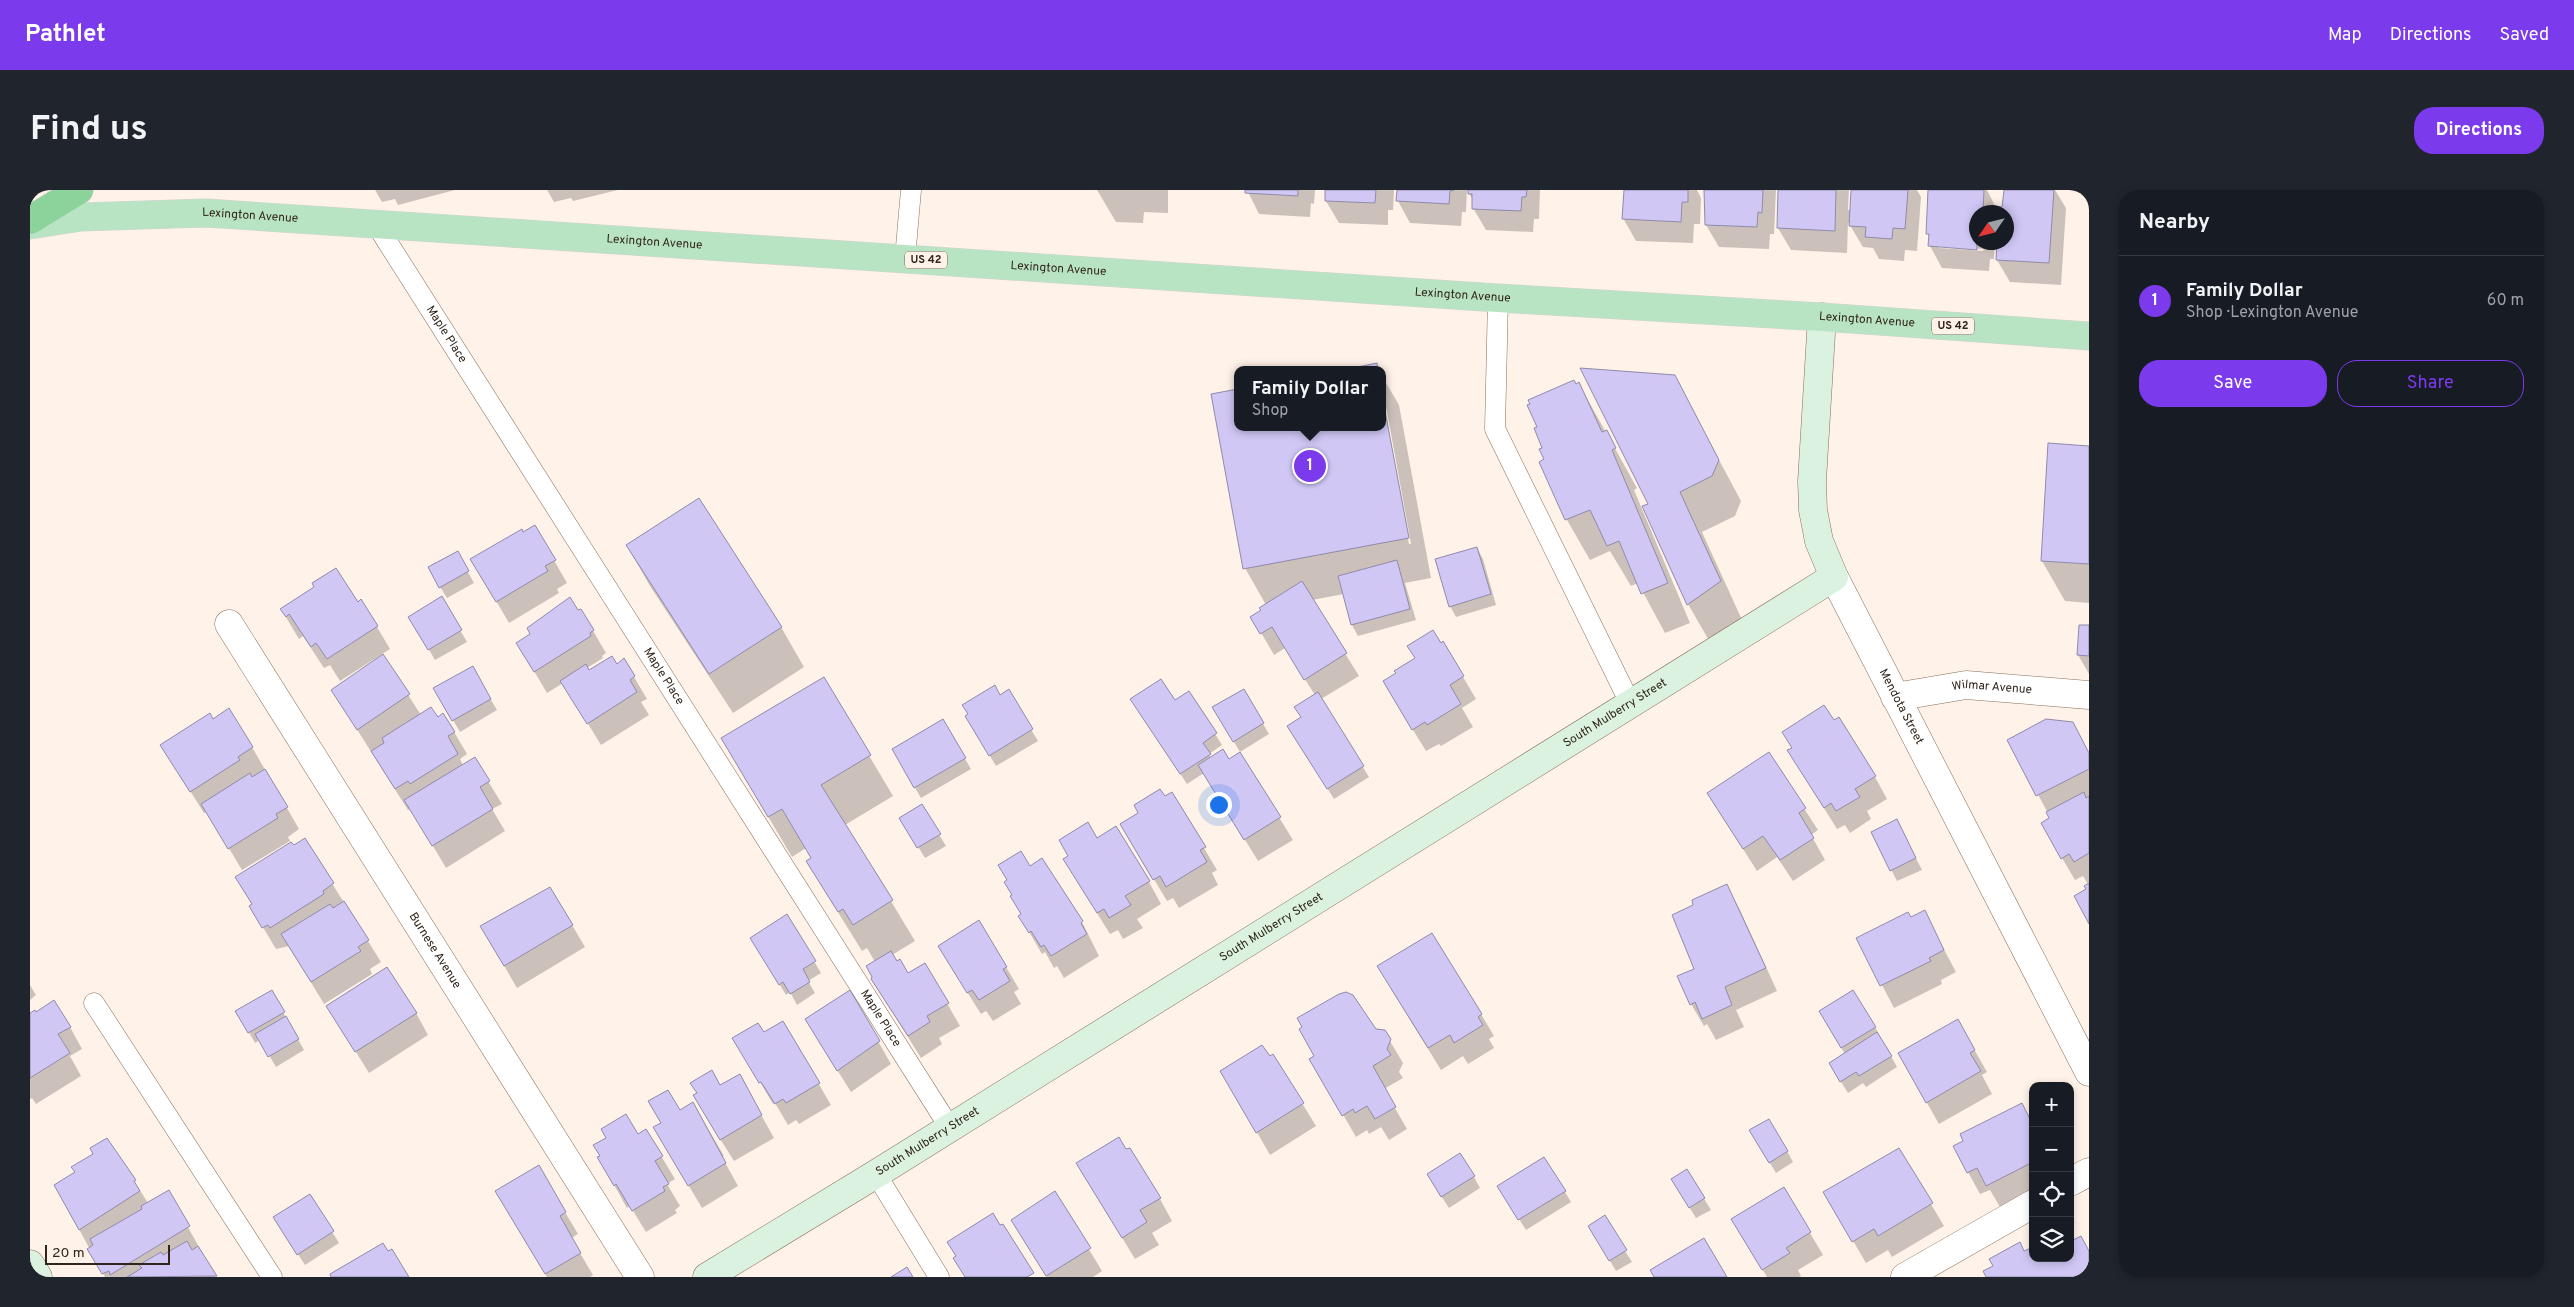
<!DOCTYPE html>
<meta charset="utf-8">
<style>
:root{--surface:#171b24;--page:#20242c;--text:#f1f3f6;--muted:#9ea1a6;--line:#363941;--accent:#7c3aed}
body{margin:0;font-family:Overpass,sans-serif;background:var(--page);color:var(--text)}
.controls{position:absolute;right:15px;bottom:15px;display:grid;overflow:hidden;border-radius:10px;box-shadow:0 2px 8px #0003}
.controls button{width:45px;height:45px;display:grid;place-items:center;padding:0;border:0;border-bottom:1px solid var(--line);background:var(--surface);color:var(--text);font:25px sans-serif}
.compass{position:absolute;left:1939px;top:15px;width:45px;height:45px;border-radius:50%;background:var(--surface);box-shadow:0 2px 8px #0003;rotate:235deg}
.scale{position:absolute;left:15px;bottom:12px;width:125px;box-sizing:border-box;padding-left:5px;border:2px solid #30241b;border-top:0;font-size:14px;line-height:18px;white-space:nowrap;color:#30241b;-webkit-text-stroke:4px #fff2e9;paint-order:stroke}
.you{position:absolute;left:1188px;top:614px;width:18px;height:18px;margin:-12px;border:4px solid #fff;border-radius:50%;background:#1a73e8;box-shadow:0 0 0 8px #1a73e833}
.badge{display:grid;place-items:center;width:32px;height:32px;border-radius:50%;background:var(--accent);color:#fff;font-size:16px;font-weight:700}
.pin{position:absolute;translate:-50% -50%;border:2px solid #fff;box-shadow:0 1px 5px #0006}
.popup{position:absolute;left:1204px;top:176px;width:152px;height:65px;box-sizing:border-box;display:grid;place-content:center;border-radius:10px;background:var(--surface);filter:drop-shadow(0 1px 4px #0005);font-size:16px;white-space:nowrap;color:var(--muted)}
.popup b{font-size:19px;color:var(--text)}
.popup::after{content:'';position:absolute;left:50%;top:100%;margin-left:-10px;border:10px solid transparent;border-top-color:var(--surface)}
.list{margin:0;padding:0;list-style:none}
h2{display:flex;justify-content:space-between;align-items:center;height:65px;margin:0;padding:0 20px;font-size:21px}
h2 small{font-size:16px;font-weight:400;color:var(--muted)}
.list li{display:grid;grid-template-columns:32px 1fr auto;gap:15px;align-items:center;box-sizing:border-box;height:90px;padding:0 20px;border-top:1px solid var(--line)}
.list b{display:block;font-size:19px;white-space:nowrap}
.list p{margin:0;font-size:16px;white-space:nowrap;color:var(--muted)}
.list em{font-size:16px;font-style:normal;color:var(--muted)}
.actions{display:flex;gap:10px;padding:15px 20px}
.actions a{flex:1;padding:11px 0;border:1px solid var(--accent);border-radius:20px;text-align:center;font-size:18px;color:var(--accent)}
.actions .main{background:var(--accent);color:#fff}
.icon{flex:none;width:28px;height:28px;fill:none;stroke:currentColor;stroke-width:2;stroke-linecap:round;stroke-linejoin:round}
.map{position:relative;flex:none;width:2059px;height:1087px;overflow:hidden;border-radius:20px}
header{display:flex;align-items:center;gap:30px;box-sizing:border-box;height:70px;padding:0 25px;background:var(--accent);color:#fff}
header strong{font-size:24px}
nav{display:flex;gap:28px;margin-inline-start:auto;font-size:18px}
.intro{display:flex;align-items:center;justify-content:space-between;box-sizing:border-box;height:120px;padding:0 30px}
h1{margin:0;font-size:35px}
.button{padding:12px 22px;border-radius:20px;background:var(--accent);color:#fff;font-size:18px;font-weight:700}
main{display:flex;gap:30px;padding:0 30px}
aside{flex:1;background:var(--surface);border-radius:20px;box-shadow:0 2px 8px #0003}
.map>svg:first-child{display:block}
</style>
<header>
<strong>Pathlet</strong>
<nav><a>Map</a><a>Directions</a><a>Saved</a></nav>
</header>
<div class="intro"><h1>Find us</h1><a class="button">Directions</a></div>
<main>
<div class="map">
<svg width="2059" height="1087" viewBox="0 0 2059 1087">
<rect width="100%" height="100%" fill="#fff2e9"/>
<path fill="#0003" fill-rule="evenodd" d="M345 0H425L368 15 365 9 352 12Z
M517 0H588L543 11 541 8 524 12Z
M1067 0H1138V23L1114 22 1113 33 1086 32Z
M1217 0H1285L1284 14 1281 13 1280 27 1229 24Z
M1296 0H1364L1363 20H1358V35L1309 33 1296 11Z
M1367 0H1510L1509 29H1504L1503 42 1456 40 1443 18V10L1437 0 1436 22H1432L1431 36 1380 33 1368 11Z
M1595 0H1667L1671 8 1670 34H1664L1663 53 1606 51 1593 28Z
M1675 0H1746L1744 44H1740L1739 59 1689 57 1676 35Z
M1750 0H1819L1818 20H1821L1822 0H1887L1891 7 1887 61 1875 60 1874 71 1849 69 1843 58 1833 57 1818 32 1817 63 1761 60 1748 38Z
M1900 0H1957L1966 18H1974L1975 0H2025L2036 18 2031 95 1980 92 1967 70 1968 52H1976V22H1946V52H1965L1964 69H1960L1959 81 1912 78 1900 56 1898 43ZM1909 56 1954 59 1953 61 1909 58Z
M1352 186 1369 215 1401 388 1375 393 1386 430 1328 446 1322 435 1314 404 1282 410 1329 486 1291 509 1339 587 1304 609 1265 547 1272 527 1285 505 1255 458 1244 465 1222 427 1232 421 1236 415 1215 378 1208 237H1352ZM1353 216H1356L1381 354H1379Z
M1644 186 1711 311 1705 326 1672 342 1713 432 1681 454 1658 414 1614 316 1619 314Z
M1549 194 1607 298 1604 300 1660 433 1635 443 1608 393 1601 396 1580 361 1560 370 1537 330 1510 272 1515 270 1514 258 1545 195Z
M2019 254 2059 257V413L2035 411 2012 371Z
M505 337 537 393 527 399 529 403 479 433 455 392 493 344Z
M597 356 751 437 774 477 703 523 620 396Z
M1447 358 1453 369 1466 415 1426 427 1420 416Z
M433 373 444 393 417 408 410 397Z
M411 408 437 452 405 470 380 427Z
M327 413 347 437 360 459 310 491 300 475 294 478 273 446 269 449 251 419Z
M551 420 576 463 572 466 573 468 557 478 559 482 587 475 594 470 617 509 611 512 619 525 571 555 533 493 517 503 501 476Z
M2059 437V484L2048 465Z
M1413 453 1446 509 1432 518 1443 537 1411 556 1409 554 1396 561 1367 514Z
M353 466 391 525 424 542 437 564 430 569 433 575 444 568 472 614 462 619 475 641 416 678 381 619 378 620 302 500Z
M442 478 467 520 430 542 405 499Z
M793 488 863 606 815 635 885 751 862 765 877 784 895 775 930 836 909 848 912 854 891 868 842 789 845 772 837 758 832 761 801 711 778 671 782 669 776 658 762 667 716 589Z
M1213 500 1239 544 1210 562 1184 518Z
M978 501 1008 551 966 576 943 538 970 506Z
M1159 502 1192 555 1179 564 1181 568 1199 571 1210 564 1263 650 1228 671 1174 583 1157 594 1108 520 1145 511Z
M183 530 222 557 269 639 258 647 260 651 212 680 177 622 174 623 132 556Z
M912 530 941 579 891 608 863 559Z
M1979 550 2059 564V731L2058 694 2053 686 2045 690 2032 668 2021 629Z
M1739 564 1788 640 1781 645 1795 670 1763 691 1747 667 1727 681 1678 604Z
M1772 583 1845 587 1857 609 1837 621 1841 629 1820 643 1815 635 1807 639Z
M1141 603 1187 680 1182 683 1188 695 1149 718 1143 708 1137 711 1091 634Z
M891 615 916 656 895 668 877 639Z
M1867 631 1892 680 1867 691 1843 643Z
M275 650 351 772 340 779 342 784 294 814 259 756 246 759 220 716 263 657Z
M1067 650 1119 692 1131 714 1107 729 1113 738 1093 749 1088 740 1080 744 1047 691Z
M1696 696 1709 718 1747 801 1706 820 1714 837 1686 850 1677 834 1674 836 1661 814 1665 779V716Z
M520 698 555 757 487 798 451 736Z
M1894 722 1926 782 1911 790 1912 794 1864 818 1828 749Z
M992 725 1052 732 1069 766 1034 788 1027 776 1024 778 1015 762 1012 764 990 726Z
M757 726 791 783 778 791 785 803 767 815 760 802 756 805 728 759Z
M976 777 989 799 984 802 991 814 963 831 956 821 951 824 922 778Z
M0 795 6 805 0 810Z
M1361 799 1451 824 1464 846 1459 849 1464 858 1438 874 1433 866 1411 880Z
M241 801 274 860 246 877 230 850 225 853 207 821Z
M820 802 861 874 821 902 789 851Z
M298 817 386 823 398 845 339 883Z
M1790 822 1845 837 1867 877 1836 897 1833 893 1818 903 1800 874 1815 864Z
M0 826 40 837 52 859 40 866 51 886 6 914 2 908 0 909Z
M1928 831 1957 882 1952 885 1962 904 1909 934 1869 864Z
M753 833 801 915 769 934 766 930 758 935 745 913 743 914 704 848 734 844Z
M1354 841 1373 873 1369 882 1373 888 1354 899 1377 939 1359 950 1351 937 1339 944 1337 940 1326 947 1281 869Z
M1243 866 1286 936 1240 965 1192 881Z
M709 885 744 948 704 971 677 928 690 896Z
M663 913 694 966 692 967 708 996 672 1018 637 959 649 922Z
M2003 935V1001L1970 1017 1960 1000 1950 1004 1938 982Z
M616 941 645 989 637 994 650 1016 645 1020 647 1023 616 1042 600 1016 597 1018 569 968Z
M1721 941 1757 961 1763 972 1746 983Z
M77 949 118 1013 138 1002 186 1087H75L25 995 46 983Z
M1868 959 1914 1036 1862 1067 1858 1060 1836 1073 1795 1003Z
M508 977 548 1044 541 1048 563 1085 560 1087H517L480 1024Z
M1657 981 1681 1020 1666 1028 1642 989Z
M1444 987 1450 998 1419 1018 1404 995Z
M1060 995 1130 1009 1142 1031 1122 1043 1129 1055 1105 1069Z
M1754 999 1793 1065 1768 1080 1771 1086 1769 1087H1737L1716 1052Z
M1535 1002 1541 1012 1496 1040 1475 1007Z
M1025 1003 1072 1081 1063 1087H1017L995 1052Z
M280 1006 309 1053 275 1075 251 1038Z
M1559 1036 1595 1061 1602 1072 1586 1081Z"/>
<path fill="#d0c7f5" stroke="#908aa9" d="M1215 0H1268V6L1215 3Z
M1295 0H1346L1345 13 1295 11Z
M1367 0H1424L1420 1 1419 14 1366 11Z
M1438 0H1497L1496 7H1492L1491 21 1442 19V4H1438Z
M1594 0H1658V12H1652L1651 32 1592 29Z
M1674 0H1733L1732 23 1728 22 1727 37 1675 35Z
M1748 0H1806L1805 41 1747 38Z
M1821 0H1878L1875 39 1863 38 1862 49 1835 47 1836 37 1819 36Z
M1898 0H1954L1953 22H1946L1947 60 1898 56 1899 44H1896Z
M1974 0H2024L2019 73 1966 70 1967 52H1976V22H1962L1963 16 1972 17Z
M1347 173 1348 180H1313Z
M1550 178 1645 185 1689 270 1682 286 1650 302 1691 391 1657 415 1612 316 1618 314Z
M1544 190 1546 194 1549 192 1572 242 1577 240 1586 258 1582 260 1638 393 1611 404 1589 351 1577 356 1560 320 1535 330 1509 272 1514 269 1509 259 1512 258 1504 238 1507 237 1497 215 1500 214 1498 210Z
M1208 199V237H1352V205L1379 348 1213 379 1181 204Z
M2018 253 2059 256V374L2011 371Z
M669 308 752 437 679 484 596 355Z
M505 335 526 370 515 376 518 381 466 412 440 369 492 339 493 342Z
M1447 357 1461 404 1419 417 1405 369Z
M428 361 439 381 409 398 398 377Z
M1367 370 1380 419 1321 435 1308 386Z
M306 378 328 412 331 409 348 436 297 469 286 453 281 457 259 424 256 427 250 419 284 397 282 393Z
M1272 391 1317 463 1274 490 1242 437 1230 444 1220 427 1231 420 1229 418Z
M412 406 432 440 398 460 378 427Z
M540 407 548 420 551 419 564 440 560 443 561 446 504 482 486 453 500 444 497 438Z
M2049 435H2059V466L2047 465Z
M1403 440 1411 453 1413 451 1434 486 1420 495 1431 514 1397 535 1395 532 1382 540 1353 491 1366 483 1364 481 1385 468 1377 456Z
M353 464 380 504 327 540 301 500Z
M582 466 587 474 594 468 605 486 600 490 607 502 557 534 530 491 556 474 559 480Z
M443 476 461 509 422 531 403 498Z
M794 487 841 565 791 595 863 710 823 735 813 719 808 722 776 671 781 668 752 619 738 627 691 548Z
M1131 489 1145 510 1159 501 1187 543 1173 553 1181 564 1150 584 1100 509Z
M965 495 970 505 979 499 1003 539 959 566 935 526 938 524 932 515Z
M1214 499 1234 533 1203 552 1182 517Z
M1288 502 1334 576 1297 599 1257 536 1271 527 1264 517Z
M1794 515 1804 530 1809 527 1846 586 1825 599 1830 607 1806 621 1801 613 1794 618 1757 560 1762 558 1752 542Z
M401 517 408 527 413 523 425 542 418 546 428 564 380 594 378 591 365 599 341 561 354 553 352 548Z
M199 518 223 557 208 567 210 570 160 602 130 555 180 523 183 529Z
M913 529 936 568 884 598 862 559Z
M2016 529 2043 532 2059 563V579L2006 606 1977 550Z
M1193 559 1199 569 1210 562 1251 627 1214 650 1168 575Z
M1739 562 1776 618 1769 623 1784 648 1750 670 1733 646 1713 659 1677 603Z
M445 567 460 591 450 597 463 619 402 656 374 610Z
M235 579 258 617 246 624 248 628 198 659 171 614 220 583 222 587Z
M1130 599 1135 606 1142 602 1176 657 1170 660 1177 672 1136 697 1130 686 1123 690 1090 634 1108 623 1104 615Z
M2054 602 2056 608 2059 606V663L2044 672 2039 664 2031 669 2011 633 2019 628 2016 622Z
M892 614 911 644 887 658 869 628Z
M1867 629 1886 668 1860 681 1841 642Z
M1058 632 1067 648 1086 636 1120 691 1095 706 1101 715 1079 728 1074 719 1067 723 1033 669 1038 666 1029 650Z
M275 648 304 693 293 701 294 704 240 738 238 735 232 738 219 716 222 714 205 687 261 652 264 655Z
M991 661 1000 676 1012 668 1053 731 1051 733 1057 744 1021 766 1014 755 1011 757 1001 741 999 743 988 726 991 724 980 706 982 705 974 692 977 690 968 675Z
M2059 693V734L2044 706 2056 699 2054 696Z
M1697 694 1736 778 1695 797 1702 815 1672 829 1665 812 1660 815 1647 786 1664 779 1642 725 1663 715 1662 710Z
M520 697 543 735 474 776 450 736Z
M314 711 339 750 328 757 331 761 281 792 251 744 300 714 303 718Z
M1895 720 1914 760 1899 768 1901 771 1850 796 1826 748 1878 722 1881 727Z
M757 724 786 771 773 779 780 792 760 804 753 792 749 795 720 748Z
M949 730 977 777 973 779 980 791 949 810 942 800 937 803 908 756Z
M1402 743 1452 824 1448 827 1453 835 1424 853 1420 845 1398 858 1347 776Z
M861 761 867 771 870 769 878 783 895 773 919 813 897 826 900 832 878 846 841 789 842 787 836 776Z
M357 777 387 823 325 862 296 816Z
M242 800 255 822 218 843 205 821Z
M820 800 850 851 807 881 775 829Z
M1823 800 1846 837 1811 858 1789 821Z
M1316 802 1323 805 1346 839 1355 840 1361 849 1357 859 1361 865 1343 876 1366 917 1345 929 1337 916 1325 923 1323 919 1312 926 1279 869 1284 866 1269 839 1272 837 1267 828 1309 804Z
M24 810 41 837 28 844 40 863 0 888V823L5 820 6 822Z
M256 826 269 849 238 867 225 844Z
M1928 829 1945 860 1940 863 1951 881 1896 913 1868 863Z
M753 831 790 893 756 913 753 909 745 914 731 892 729 893 702 848 728 833 734 842Z
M1847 842 1862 866 1829 886 1826 882 1810 892 1799 873Z
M1232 855 1240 866 1243 864 1274 913 1226 943 1190 881Z
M682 880 690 895 710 884 732 925 690 950 663 905 667 903 660 893Z
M638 900 650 920 663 912 696 973 658 996 623 937 631 933 618 911Z
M1992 913 2003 935V972L1956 996 1947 978 1937 983 1923 956 1933 951 1930 944Z
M596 924 608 944 616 939 633 966 625 971 639 994 633 997 635 1001 602 1021 586 994 584 996 567 967 570 966 563 955 576 948 571 939Z
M1739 929 1758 961 1739 973 1719 940Z
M1089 947 1096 959 1100 958 1131 1008 1110 1020 1117 1032 1092 1048 1046 973Z
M77 948 106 990 104 991 110 1001 49 1040 24 995 45 982 41 977 63 964 60 958Z
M1869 958 1903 1013 1848 1046 1844 1039 1822 1052 1793 1002Z
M1430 963 1445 986 1411 1007 1397 984Z
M1514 967 1536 1001 1488 1030 1467 996Z
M509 975 536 1022 530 1026 551 1063 515 1084 465 1001Z
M1657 979 1675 1008 1659 1018 1641 989Z
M1754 997 1781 1042 1756 1058 1760 1063 1732 1080 1701 1029Z
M139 1000 160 1036 80 1085 79 1081 72 1084 57 1059 63 1055 60 1049 112 1019 111 1016Z
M1025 1001 1061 1058 1016 1086 981 1030Z
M280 1004 304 1041 267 1065 243 1027Z
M963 1023 970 1035 973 1034 1004 1083 997 1087H935L923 1068 926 1066 917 1052Z
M1575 1025 1597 1060 1579 1071 1558 1036Z
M2051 1046 2059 1061V1085L2055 1087H1956L1953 1081 1963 1076 1959 1069 1990 1052 1994 1061 2003 1057V1068H2040V1048L2041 1051Z
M1674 1048 1697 1087H1624L1620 1080Z
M157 1051 162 1060 168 1056 187 1086 97 1087 112 1078 109 1075 131 1062 133 1065Z
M353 1053 358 1061 362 1059 379 1087H301L300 1084Z
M877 1077 883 1087H861Z"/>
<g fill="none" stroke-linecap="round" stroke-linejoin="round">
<defs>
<g id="lane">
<path id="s1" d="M346 34 920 938"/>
<path d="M875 68 881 0"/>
<path d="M1468 108 1465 239 1601 515"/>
<path d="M64 813 242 1087"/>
<path d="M846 984 909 1087"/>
</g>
<g id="street">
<path id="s2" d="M1804 387 2059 882"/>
<path id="s3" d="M199 434 610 1087"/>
<path id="s4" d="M1865 507 1936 495 2059 505"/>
<path d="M2040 992 2059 982"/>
<path d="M1875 1087 2003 1014"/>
</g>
<g id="secondary">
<path d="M0 1074 8 1087"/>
<path id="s5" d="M677 1087 846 984 1804 387 1789 351 1783 320 1782 291 1792 127"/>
</g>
<g id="primary">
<path id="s6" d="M0 35 51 27 176 23 1468 108 1792 127 2059 146"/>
</g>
<path id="highway" d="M0 30 49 0"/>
</defs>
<use href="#lane" stroke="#8a6f59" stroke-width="21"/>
<use href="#street" stroke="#8a6f59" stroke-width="29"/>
<use href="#secondary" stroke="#8a6f59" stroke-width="29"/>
<use href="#primary" stroke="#d6d3d1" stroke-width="29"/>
<use href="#highway" stroke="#d6d3d1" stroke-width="29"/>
<use href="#lane" stroke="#fff" stroke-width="20"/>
<use href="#street" stroke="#fff" stroke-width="28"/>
<use href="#secondary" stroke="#dcf2e1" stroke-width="28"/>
<use href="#primary" stroke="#b9e4c3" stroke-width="28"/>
<use href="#highway" stroke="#8bd29b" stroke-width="28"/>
</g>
<g text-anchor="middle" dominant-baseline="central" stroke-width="4" stroke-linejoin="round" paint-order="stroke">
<g fill="#fff2e9" stroke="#6e6259" stroke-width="1">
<rect x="875" y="61.5" width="42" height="17" rx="4"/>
<rect x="1902" y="127.5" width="42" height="17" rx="4"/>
</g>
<g font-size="11" font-weight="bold" fill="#30241b">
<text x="896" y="70">US 42</text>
<text x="1923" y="136">US 42</text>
</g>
<g font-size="12" fill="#30241b" stroke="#fff2e9">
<text stroke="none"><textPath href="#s6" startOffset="221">Lexington Avenue</textPath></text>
<text stroke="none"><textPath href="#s6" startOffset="626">Lexington Avenue</textPath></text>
<text stroke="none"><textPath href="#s6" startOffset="1031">Lexington Avenue</textPath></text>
<text stroke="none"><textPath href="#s6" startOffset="1436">Lexington Avenue</textPath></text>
<text stroke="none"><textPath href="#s6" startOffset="1841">Lexington Avenue</textPath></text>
<text stroke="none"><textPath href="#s1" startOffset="131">Maple Place</textPath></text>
<text stroke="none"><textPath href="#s1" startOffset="536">Maple Place</textPath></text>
<text stroke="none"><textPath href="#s4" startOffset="98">Wilmar Avenue</textPath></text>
<text stroke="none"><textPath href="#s2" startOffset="146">Mendota Street</textPath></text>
<text stroke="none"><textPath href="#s5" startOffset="1069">South Mulberry Street</textPath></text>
<text stroke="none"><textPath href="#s5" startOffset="664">South Mulberry Street</textPath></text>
<text stroke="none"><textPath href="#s3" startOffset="386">Burnese Avenue</textPath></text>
<text stroke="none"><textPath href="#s1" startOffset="941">Maple Place</textPath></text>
<text stroke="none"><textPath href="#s5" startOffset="259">South Mulberry Street</textPath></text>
</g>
</g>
</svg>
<div class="controls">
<button>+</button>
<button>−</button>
<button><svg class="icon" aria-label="locate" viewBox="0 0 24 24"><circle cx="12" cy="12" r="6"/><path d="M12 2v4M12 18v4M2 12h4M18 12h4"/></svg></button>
<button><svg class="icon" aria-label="layers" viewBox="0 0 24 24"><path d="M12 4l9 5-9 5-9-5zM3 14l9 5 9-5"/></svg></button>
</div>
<svg class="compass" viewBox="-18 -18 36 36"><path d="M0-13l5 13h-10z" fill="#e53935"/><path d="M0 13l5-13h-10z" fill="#9ea1a6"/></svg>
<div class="scale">20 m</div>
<div class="you"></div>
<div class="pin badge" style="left:1280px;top:276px">1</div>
<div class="popup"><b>Family Dollar</b>Shop</div>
</div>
<aside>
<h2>Nearby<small></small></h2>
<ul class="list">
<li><span class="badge">1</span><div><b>Family Dollar</b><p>Shop · Lexington Avenue</p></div><em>60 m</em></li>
</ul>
<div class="actions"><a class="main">Save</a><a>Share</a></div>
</aside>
</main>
